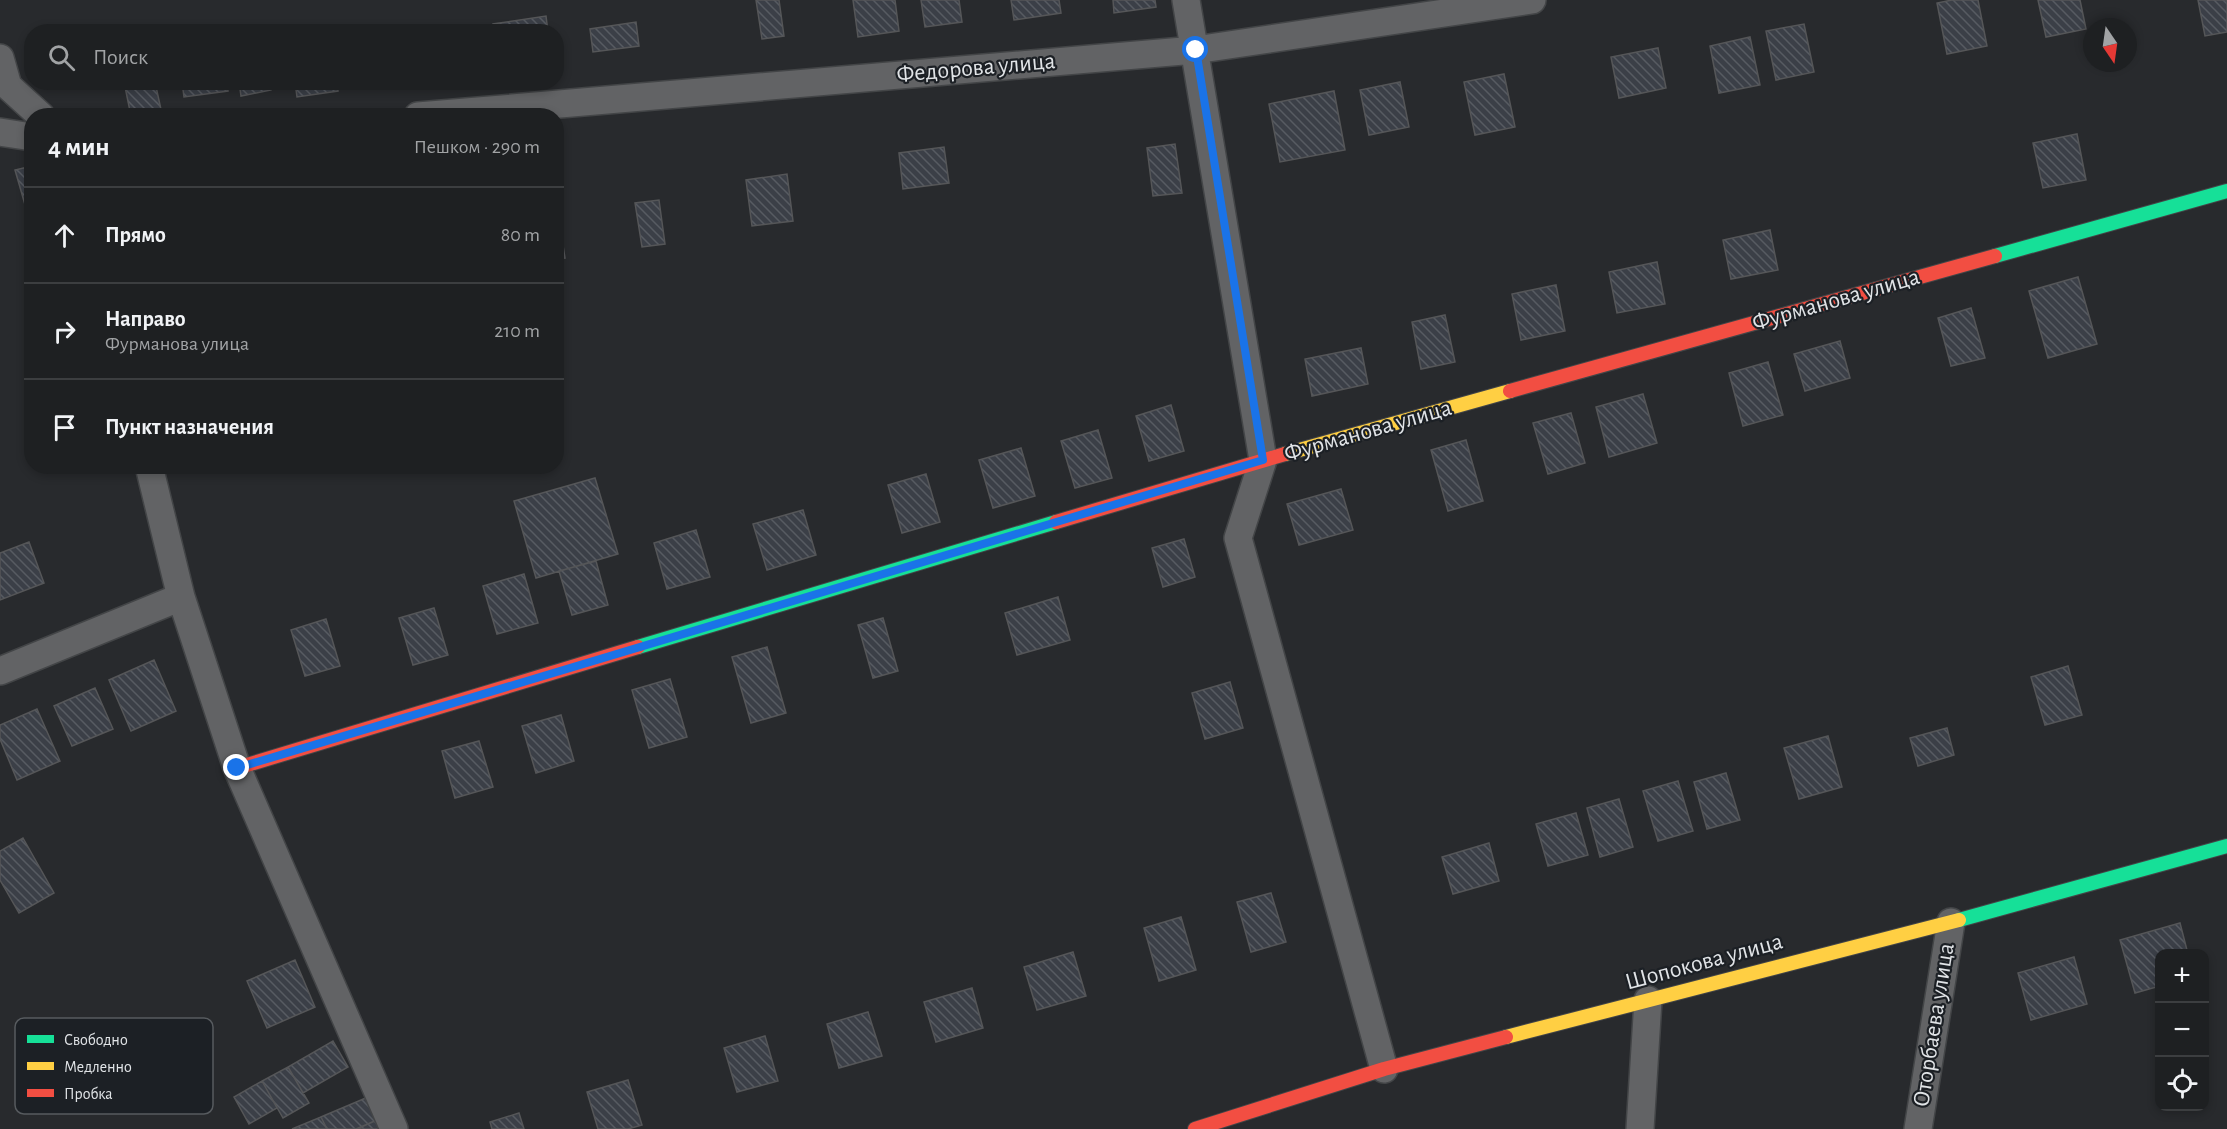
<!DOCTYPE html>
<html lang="ru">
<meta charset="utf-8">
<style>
:root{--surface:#1e2022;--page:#2b2d2f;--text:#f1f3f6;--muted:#a1a3a5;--line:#3c3e40}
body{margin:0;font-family:"Alegreya Sans",sans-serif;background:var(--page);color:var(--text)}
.controls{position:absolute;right:18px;bottom:18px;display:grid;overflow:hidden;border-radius:12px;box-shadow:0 3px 9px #0003}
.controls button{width:54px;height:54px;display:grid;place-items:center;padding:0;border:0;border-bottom:2px solid var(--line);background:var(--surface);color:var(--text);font:30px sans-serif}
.compass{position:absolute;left:2083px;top:18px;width:54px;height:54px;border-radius:50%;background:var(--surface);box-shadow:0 3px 9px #0003;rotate:167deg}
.stop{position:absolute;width:18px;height:18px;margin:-14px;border:4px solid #1a73e8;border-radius:50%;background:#fff}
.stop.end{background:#1a73e8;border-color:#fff;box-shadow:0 2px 6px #0008}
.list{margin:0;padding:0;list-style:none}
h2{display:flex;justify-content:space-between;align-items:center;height:78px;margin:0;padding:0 24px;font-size:26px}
h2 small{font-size:20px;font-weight:400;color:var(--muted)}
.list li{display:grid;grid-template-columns:39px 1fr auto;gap:18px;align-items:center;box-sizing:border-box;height:96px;padding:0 24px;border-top:2px solid var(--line)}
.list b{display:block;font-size:22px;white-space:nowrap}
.list p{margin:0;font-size:20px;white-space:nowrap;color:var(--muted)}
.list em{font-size:20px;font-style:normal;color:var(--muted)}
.icon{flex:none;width:33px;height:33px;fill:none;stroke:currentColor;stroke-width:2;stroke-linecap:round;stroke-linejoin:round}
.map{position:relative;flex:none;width:2227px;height:1129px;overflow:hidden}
.search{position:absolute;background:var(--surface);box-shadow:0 3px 9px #0003;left:24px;top:24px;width:540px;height:66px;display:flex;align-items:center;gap:15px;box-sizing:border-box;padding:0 21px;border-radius:24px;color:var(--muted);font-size:22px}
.panel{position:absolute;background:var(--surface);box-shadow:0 3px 9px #0003;left:24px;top:108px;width:540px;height:366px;border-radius:24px}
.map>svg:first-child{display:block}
</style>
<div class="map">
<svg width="2227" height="1129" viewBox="0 0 2227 1129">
<defs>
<pattern id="building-back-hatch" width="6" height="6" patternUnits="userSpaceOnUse" patternTransform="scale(1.5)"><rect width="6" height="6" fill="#3b3f47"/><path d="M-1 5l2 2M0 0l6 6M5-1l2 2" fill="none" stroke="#575b62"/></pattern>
</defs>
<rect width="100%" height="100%" fill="#282a2d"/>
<path fill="url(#building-back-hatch)" stroke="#555658" stroke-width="1.5" d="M756 0H779L784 36 762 39Z
M853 0H895L899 31 858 37Z
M921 0H959L962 22 925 27Z
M1011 0H1059L1061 13 1014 20Z
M1113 0H1155L1156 7 1114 13Z
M1952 0H1978L1987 46 1947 54 1937 3Z
M2038 0H2080L2086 29 2046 37Z
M2198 0H2227V32L2205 36Z
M546 16 548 32H494L493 24Z
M636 22 639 46 593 52 590 29Z
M1804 24 1814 72 1776 80 1766 31Z
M1750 37 1760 85 1719 93 1710 46Z
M1658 48 1666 88 1619 98 1611 57Z
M1504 74 1515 127 1475 135 1464 82Z
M124 82H155L162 114 131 116Z
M182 82H227L228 91 184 97Z
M239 82H270L271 90 241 96Z
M295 82H337L338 91 297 97Z
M1400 82 1409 127 1369 135 1360 90Z
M1334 91 1345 150 1280 162 1269 104Z
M2077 134 2086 180 2043 188 2033 143Z
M1175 144 1182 193 1153 196 1147 148Z
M944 147 949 183 903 189 899 153Z
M32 166V229L15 170Z
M787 174 793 221 752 226 746 180Z
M659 200 665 244 642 247 635 203Z
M556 201 565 258 556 259Z
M1770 230 1778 270 1731 279 1723 240Z
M1657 262 1665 304 1617 313 1609 272Z
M2078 277 2097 344 2048 358 2029 291Z
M1556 285 1565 331 1521 340 1512 294Z
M1971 308 1985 358 1951 366 1938 318Z
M1445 315 1455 362 1421 369 1412 322Z
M1840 341 1850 378 1805 391 1794 354Z
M1361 348 1368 384 1312 396 1305 359Z
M1768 362 1783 415 1743 426 1729 373Z
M1643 394 1657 443 1609 457 1596 407Z
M1171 405 1184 451 1149 461 1136 416Z
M1571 413 1585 463 1548 474 1533 423Z
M1098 430 1112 478 1075 488 1061 441Z
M1466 440 1483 501 1448 511 1431 450Z
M1021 448 1035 496 993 508 979 460Z
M926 474 940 522 902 533 888 485Z
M595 478 618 554 536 578 514 501Z
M1341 489 1353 530 1299 545 1287 504Z
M803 510 816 555 767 570 753 524Z
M696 530 710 577 667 589 654 543Z
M1184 539 1195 577 1163 587 1152 548Z
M29 542 44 583 0 600V553Z
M596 561 608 605 572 615 559 571Z
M524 574 538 623 497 634 483 586Z
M1058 597 1070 640 1017 655 1005 613Z
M434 608 448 655 413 665 399 618Z
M883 618 898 671 873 678 858 625Z
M326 619 340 666 305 676 291 630Z
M767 647 786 713 751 723 732 657Z
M154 660 176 711 131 731 109 680Z
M2068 666 2082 715 2045 725 2031 677Z
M670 679 687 737 649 748 632 690Z
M1230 682 1243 728 1205 739 1192 693Z
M95 688 113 729 72 746 54 706Z
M37 709 60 761 17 780 0 739V725Z
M561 715 574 761 536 773 522 726Z
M1947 728 1954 755 1918 766 1910 738Z
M1828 736 1842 787 1799 799 1784 748Z
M479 741 493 787 455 798 442 751Z
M1726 773 1740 820 1707 829 1694 782Z
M1678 781 1693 831 1658 841 1643 791Z
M1619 799 1633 847 1600 857 1587 808Z
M1576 813 1588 855 1548 866 1536 824Z
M23 838 54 893 19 913 0 880V851Z
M1489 843 1499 881 1453 894 1442 857Z
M1271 893 1286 942 1251 952 1237 902Z
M1181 917 1196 970 1159 981 1144 928Z
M2180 923 2188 954H2160V986L2135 993 2120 940Z
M1073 952 1086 996 1037 1010 1024 967Z
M2074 957 2087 1004 2031 1020 2018 973Z
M295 960 315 1007 267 1028 247 981Z
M972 988 983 1028 936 1042 924 1002Z
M868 1012 882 1056 839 1068 827 1024Z
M765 1036 778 1081 737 1092 724 1048Z
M333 1041 348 1067 303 1093 288 1067Z
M288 1067 309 1103 283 1118 262 1081Z
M628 1080 642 1125 628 1129H598L587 1092Z
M262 1081 277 1108 249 1124 234 1097Z
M368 1097 377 1120 356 1129H327L321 1117Z
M519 1113 524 1129H492L490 1122Z
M321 1117 327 1129H292Z
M377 1120 381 1129H359V1128Z"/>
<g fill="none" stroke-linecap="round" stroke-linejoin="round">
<defs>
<path id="street" d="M1186 0 1263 460 1238 538 1384 1069
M0 58 8 86 41 116
M418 116 1195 50 1532 0
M0 132 32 137
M149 466 181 597 237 768 394 1129
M0 671 181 597
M1640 1129 1648 1000
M1918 1129 1951 922"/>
<path id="fast" d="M1995 256 2227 191
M638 647 1056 522
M1959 920 2227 846"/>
<path id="slow" d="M1285 454 1510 391
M1506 1037 1959 920"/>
<path id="jam" d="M1510 391 1995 256
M1056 522 1285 454
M237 768 638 647
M1195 1129 1384 1069 1506 1037"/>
</defs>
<use href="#street" stroke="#434547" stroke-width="30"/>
<use href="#fast" stroke="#434547" stroke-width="16"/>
<use href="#slow" stroke="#434547" stroke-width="16"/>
<use href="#jam" stroke="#434547" stroke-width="16"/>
<use href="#street" stroke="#626365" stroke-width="27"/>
<use href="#fast" stroke="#16e098" stroke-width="14"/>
<use href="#slow" stroke="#ffcf43" stroke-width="14"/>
<use href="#jam" stroke="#f24e42" stroke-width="14"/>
</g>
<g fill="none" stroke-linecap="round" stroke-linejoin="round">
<path stroke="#1a73e8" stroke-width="8" d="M237 768 1263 460 1196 50"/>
</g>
<g text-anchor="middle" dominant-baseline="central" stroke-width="4.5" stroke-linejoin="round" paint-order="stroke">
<g font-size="24" fill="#e1e4e7" stroke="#1c2025">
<text transform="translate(976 68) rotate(-5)">Федорова улица</text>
<text transform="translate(1836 300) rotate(-16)">Фурманова улица</text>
<text transform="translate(1368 431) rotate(-16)">Фурманова улица</text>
<text transform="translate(1704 962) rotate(-15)">Шопокова улица</text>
<text transform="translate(1934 1025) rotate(-81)">Оторбаева улица</text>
</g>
</g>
<rect x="15" y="1018" width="198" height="96" rx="9" fill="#1c2025" stroke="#575b5f" stroke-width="1.5"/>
<rect x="27" y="1035" width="27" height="8" fill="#16e098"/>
<rect x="27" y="1062" width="27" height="8" fill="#ffcf43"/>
<rect x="27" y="1089" width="27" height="8" fill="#f24e42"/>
<g font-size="16" fill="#e1e4e7">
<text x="64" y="1045">Свободно</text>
<text x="64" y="1072">Медленно</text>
<text x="64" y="1099">Пробка</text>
</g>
</svg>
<div class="controls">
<button>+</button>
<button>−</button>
<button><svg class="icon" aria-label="locate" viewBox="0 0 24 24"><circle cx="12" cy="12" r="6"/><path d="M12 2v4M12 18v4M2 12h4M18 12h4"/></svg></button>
</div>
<svg class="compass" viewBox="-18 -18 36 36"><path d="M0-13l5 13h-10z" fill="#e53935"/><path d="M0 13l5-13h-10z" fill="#a1a3a5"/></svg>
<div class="stop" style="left:1196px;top:50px"></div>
<div class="stop end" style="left:237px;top:768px"></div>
<div class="search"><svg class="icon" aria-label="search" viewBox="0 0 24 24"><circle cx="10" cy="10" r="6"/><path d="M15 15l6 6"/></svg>Поиск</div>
<section class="panel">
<h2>4 мин<small>Пешком · 290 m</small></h2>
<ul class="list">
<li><svg class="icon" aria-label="ahead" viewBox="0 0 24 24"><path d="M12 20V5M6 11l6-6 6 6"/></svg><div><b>Прямо</b></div><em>80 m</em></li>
<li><svg class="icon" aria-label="right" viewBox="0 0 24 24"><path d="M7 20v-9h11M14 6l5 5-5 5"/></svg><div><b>Направо</b><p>Фурманова улица</p></div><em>210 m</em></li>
<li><svg class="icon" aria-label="arrive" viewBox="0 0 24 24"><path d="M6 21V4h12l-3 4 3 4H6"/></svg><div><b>Пункт назначения</b></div></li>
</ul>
</section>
</div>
